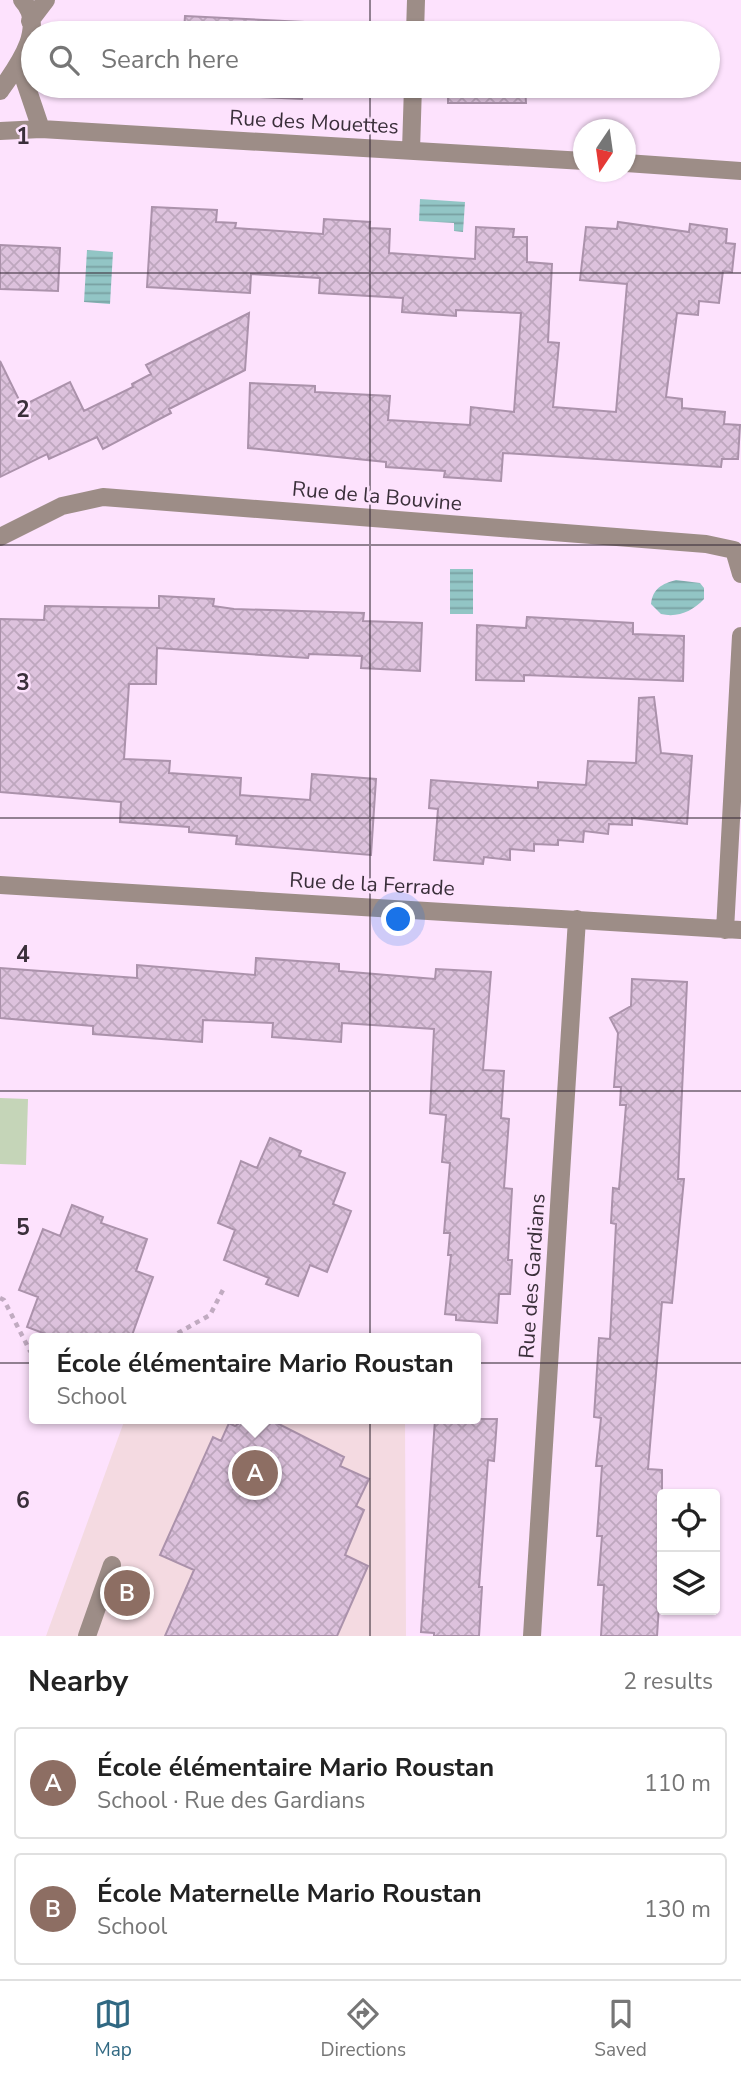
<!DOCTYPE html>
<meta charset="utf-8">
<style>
:root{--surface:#fff;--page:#f2f2f2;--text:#222;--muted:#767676;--line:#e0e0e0;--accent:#306882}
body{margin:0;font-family:"Nunito Sans",sans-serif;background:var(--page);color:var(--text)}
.controls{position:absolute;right:21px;bottom:21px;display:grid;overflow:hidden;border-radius:7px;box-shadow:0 2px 5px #0004}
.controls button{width:63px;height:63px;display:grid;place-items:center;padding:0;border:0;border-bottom:2px solid var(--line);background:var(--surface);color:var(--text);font:35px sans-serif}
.compass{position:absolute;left:573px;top:119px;width:63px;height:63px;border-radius:50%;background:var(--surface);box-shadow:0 2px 5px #0004;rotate:193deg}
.you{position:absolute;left:399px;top:920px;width:24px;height:24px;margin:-18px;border:5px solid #fff;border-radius:50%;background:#1a73e8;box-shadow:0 0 0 10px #1a73e833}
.badge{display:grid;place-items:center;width:46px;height:46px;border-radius:50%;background:var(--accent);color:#fff;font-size:23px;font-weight:700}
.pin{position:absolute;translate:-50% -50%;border:4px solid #fff;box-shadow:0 2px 7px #0006}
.popup{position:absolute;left:29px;top:1333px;width:452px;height:91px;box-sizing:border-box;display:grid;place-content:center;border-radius:7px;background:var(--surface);filter:drop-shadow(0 2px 5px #0005);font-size:23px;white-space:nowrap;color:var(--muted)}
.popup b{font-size:26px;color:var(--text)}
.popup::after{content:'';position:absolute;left:50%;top:100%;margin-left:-14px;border:14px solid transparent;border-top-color:var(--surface)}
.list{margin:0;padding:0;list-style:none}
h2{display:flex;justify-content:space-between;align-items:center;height:91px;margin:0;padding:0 28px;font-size:30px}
h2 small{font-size:23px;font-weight:400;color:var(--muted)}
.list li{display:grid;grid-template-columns:46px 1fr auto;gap:21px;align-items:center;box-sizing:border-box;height:112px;margin:0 14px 14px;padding:0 14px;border:2px solid var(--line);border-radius:7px}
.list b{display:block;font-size:26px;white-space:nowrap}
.list p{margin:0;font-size:23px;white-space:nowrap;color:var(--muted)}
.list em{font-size:23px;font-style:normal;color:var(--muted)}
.icon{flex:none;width:38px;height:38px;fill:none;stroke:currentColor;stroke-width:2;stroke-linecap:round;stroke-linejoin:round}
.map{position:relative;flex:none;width:741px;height:1636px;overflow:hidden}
.search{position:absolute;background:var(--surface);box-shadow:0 2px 5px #0004;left:21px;right:21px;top:21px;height:77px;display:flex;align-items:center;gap:18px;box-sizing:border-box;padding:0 24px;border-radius:38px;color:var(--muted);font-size:26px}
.sheet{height:343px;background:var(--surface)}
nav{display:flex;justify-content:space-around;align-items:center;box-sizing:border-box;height:98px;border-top:2px solid var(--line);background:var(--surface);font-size:19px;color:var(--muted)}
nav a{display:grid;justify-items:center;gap:4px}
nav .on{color:var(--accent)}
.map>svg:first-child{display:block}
</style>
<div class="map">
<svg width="741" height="1636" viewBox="0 0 741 1636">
<defs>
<pattern id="water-rules" width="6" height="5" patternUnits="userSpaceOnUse" patternTransform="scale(1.75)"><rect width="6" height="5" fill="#92c5c5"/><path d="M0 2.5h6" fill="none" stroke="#78a0a1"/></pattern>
<pattern id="building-cross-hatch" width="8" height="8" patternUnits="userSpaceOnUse" patternTransform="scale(1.75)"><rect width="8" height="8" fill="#ddc2dd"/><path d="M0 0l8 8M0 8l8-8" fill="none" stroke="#bea7be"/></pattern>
</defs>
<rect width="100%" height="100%" fill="#fde2fd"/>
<path fill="#f4dae1" d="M125 1419H405L406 1636H46Z"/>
<path fill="#c5d5b8" d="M0 1098 28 1099 26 1165 0 1164Z"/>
<path fill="url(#water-rules)" d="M420 199 465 202 463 232 454 231V223L419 221Z
M87 250 113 252 110 304 84 302Z
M450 569H473V614H450Z
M676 580 700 583 704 588V599C693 611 678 618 661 614L651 604C653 588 662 584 676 580Z"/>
<path fill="url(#building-cross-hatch)" stroke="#ab92ab" stroke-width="2" d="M185 16 304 22V33H129L133 29 184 31Z
M450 27 522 31V33H450Z
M97 86H303L302 99 97 89Z
M448 86H525L526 103H448Z
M614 86H664L663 97 614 93Z
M152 207 217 210 216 222 236 223 235 228 323 234 324 219 370 222 369 228 390 229 389 253 475 259 476 227 514 229 513 237H527V262L552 264 548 342 559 343 553 407 616 412 627 284 580 280 586 227 617 229 618 222 689 232 690 224 727 229 726 243 735 244 732 272 723 271 719 303 699 301 698 315 677 313 666 397 682 399V408L725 412 724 424 740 425 738 459H722L721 467 503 453 501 481 444 477 445 471 386 467V462L248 448 250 383 315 386V392L390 396 388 420 470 425 471 407 514 412 521 313 456 310V316L402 312 403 298 319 293 320 278 251 274 250 293 147 287Z
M0 245 60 248 58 291 0 289Z
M249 313 245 370 169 409 171 413 103 449 97 437 49 459 47 454 0 477V361L22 406 70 382 84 411 133 387 132 384 151 374 146 365Z
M159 596 214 599 213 606 234 609 364 613 363 621 422 623 420 671 361 668 362 656 309 654 308 658 157 648 156 684H129L124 759 170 761 169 773 241 778 240 795 310 800 312 774 376 779 371 855 236 844 237 836 189 832V827L120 822 121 802 0 792V619L44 620 45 606 159 608Z
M527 617 633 623V634L684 636 683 681 524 675V681L476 680 477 625 526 628Z
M654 697 661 753 692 756 687 824 632 818V825L609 824 608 834 584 831 583 842 558 840V845L534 844V851L510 849V860L484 857 483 864 434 860 438 809 429 808 431 780 538 788V782L586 785 588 761 636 763 639 698Z
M256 958 339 964V971L435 979 436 969 491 972 483 1070 504 1071 501 1118 509 1119 504 1188 512 1189 508 1260H512L510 1294H499L497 1323 456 1320V1315L445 1314 451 1255H448L450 1233H444L450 1163 442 1162 446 1115 430 1113 434 1029 342 1023 341 1042 272 1037 273 1023 203 1020 202 1042 93 1034V1026L0 1018V968L137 978V965L255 975Z
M632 979 687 982 678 1179H684L672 1303 662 1302 648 1469 662 1470V1560L657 1636H601L604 1585H598L602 1536H597L602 1466H596L601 1418 594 1417 599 1338 610 1339 616 1224 611 1223 613 1188 619 1189 626 1105H620L621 1087H614L618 1033 610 1018 631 1006Z
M270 1138 301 1151 299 1156 345 1173 333 1204 351 1211 327 1272 310 1265 298 1296 266 1284 269 1278 224 1260 235 1230 218 1223 241 1161 257 1168Z
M72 1205 103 1217 101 1223 147 1239 136 1271 153 1277 131 1338H56L27 1327 38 1297 19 1290 43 1229 60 1236Z
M245 1419H269L344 1457 340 1466 369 1479 356 1506 364 1510 345 1555 368 1566 337 1636H165L194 1570 160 1555 213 1437 221 1441 229 1423 235 1426Z
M435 1419H497L494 1461 488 1460 479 1587H482L479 1636H434V1633L421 1632Z"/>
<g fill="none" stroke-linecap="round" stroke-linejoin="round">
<path stroke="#c1abc1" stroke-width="4.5" stroke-dasharray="5 5" stroke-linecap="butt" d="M0 1298 4 1300 30 1351 35 1352
M169 1338 210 1315 225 1286
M53 1421 54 1419"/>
<path stroke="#9d8d87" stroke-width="18" d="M30 21 46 0
M415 33 416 0
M19 64 41 129
M0 91C16 68 48 27 22 0
M0 131 41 129 584 161
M411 150 413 86
M626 163 741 171
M0 537 62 506 103 497 706 544 734 550 741 574
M0 885 741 930
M725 930 741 636
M87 1636 112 1565
M532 1636 577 919"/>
</g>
<path fill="none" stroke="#3a2f3a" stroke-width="2" stroke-opacity="0.55" d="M370 0V33M370 86V1636M0 273H741M0 545H741M0 818H741M0 1091H741M0 1363H741"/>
<g text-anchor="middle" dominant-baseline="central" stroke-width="5" stroke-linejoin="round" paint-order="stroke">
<g font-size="21" fill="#3a2f3a" stroke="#fde2fd">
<text transform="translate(314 122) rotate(3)">Rue des Mouettes</text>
<text transform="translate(377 496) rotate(5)">Rue de la Bouvine</text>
<text transform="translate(372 884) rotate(3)">Rue de la Ferrade</text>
<text transform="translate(532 1276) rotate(-86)">Rue des Gardians</text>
</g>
</g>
<g font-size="23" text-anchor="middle" font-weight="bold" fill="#3a2f3a" stroke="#fde2fd" stroke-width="5" stroke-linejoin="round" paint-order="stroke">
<text x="23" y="144">1</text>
<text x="23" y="417">2</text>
<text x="23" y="690">3</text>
<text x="23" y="962">4</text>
<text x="23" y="1235">5</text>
<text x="23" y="1508">6</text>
</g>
</svg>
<div class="controls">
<button><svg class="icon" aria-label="locate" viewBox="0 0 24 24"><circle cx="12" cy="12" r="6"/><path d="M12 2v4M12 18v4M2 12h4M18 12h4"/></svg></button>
<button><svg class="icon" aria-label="layers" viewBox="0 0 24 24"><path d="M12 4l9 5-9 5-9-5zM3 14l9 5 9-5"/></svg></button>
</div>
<svg class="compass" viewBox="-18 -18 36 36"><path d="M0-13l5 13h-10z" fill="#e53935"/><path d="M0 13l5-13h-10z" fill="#767676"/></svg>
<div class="you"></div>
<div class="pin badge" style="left:255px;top:1473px;background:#8d6e63">A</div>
<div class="popup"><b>École élémentaire Mario Roustan</b>School</div>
<div class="pin badge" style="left:127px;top:1593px;background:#8d6e63">B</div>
<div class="search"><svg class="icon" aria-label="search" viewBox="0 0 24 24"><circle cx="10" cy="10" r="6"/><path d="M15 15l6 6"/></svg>Search here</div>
</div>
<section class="sheet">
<h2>Nearby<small>2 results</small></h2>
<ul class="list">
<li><span class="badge" style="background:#8d6e63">A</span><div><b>École élémentaire Mario Roustan</b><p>School · Rue des Gardians</p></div><em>110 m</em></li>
<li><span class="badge" style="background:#8d6e63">B</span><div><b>École Maternelle Mario Roustan</b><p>School</p></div><em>130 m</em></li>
</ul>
</section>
<nav>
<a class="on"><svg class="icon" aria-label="map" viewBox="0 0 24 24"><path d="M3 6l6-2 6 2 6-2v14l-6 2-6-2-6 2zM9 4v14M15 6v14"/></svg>Map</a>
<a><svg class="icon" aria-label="directions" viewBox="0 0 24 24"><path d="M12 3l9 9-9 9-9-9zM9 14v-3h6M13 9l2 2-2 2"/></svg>Directions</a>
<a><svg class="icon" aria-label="saved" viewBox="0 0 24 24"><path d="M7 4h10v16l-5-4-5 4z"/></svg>Saved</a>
</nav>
